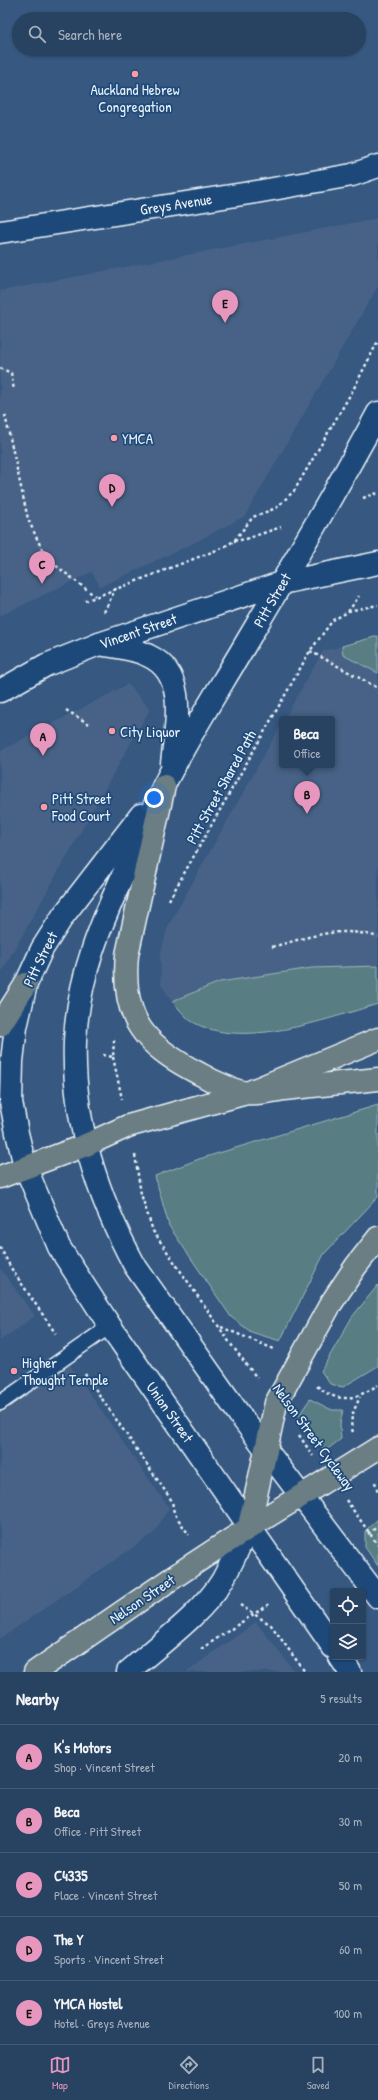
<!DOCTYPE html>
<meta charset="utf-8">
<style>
:root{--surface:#284261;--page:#304967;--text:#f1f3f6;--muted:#a5b0bd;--line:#445b76;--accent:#e797bd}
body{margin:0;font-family:"Patrick Hand",sans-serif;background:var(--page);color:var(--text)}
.controls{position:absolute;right:12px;bottom:12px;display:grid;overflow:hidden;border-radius:4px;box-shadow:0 1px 3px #0004}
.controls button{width:36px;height:36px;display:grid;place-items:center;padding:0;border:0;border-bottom:1px solid var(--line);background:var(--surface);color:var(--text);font:20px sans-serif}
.you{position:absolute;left:154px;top:798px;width:14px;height:14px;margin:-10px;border:3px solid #fff;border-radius:50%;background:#1a73e8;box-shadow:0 0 0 6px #1a73e833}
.badge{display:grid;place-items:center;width:26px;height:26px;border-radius:50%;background:var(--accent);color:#111;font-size:13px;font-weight:700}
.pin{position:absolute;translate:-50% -33px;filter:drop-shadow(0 1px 2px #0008)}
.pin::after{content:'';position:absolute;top:21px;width:14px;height:12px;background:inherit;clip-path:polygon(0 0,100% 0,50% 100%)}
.popup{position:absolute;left:279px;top:716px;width:56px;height:52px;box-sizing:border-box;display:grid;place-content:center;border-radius:4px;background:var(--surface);filter:drop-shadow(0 1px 3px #0005);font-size:13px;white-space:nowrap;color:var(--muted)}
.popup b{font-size:15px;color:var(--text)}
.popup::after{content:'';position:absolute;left:50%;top:100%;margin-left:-8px;border:8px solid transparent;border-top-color:var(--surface)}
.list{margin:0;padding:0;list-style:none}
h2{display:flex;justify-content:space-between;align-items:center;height:52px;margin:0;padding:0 16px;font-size:17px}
h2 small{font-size:13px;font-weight:400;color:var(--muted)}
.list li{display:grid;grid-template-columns:26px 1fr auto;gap:12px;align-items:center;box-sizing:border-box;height:64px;padding:0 16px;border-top:1px solid var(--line)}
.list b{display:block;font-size:15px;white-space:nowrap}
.list p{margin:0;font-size:13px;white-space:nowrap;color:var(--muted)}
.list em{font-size:13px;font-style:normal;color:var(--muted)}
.icon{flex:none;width:22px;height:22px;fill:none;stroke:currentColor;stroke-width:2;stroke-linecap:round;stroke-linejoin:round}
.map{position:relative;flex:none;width:378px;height:1672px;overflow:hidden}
.search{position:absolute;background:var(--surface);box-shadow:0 1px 3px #0004;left:12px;right:12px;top:12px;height:44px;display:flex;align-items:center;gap:10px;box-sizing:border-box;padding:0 14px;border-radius:22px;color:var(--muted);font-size:15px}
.sheet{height:372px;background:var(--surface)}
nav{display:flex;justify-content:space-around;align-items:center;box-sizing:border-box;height:56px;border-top:1px solid var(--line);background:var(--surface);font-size:11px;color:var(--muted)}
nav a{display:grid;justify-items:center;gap:2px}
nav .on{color:var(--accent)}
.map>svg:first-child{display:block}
</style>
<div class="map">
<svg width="378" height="1672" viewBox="0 0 378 1672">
<rect width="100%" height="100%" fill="#365881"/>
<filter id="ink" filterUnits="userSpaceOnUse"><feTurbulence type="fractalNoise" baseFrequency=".025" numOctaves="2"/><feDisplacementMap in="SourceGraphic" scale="8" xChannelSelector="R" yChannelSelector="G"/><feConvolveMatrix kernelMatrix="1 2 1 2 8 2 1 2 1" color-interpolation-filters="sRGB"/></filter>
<g filter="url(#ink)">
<path fill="#466286" d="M378 218V286L245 516 192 544 100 587 92 572 0 616V291Z
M378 637V966L312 968 220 982 172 1001 161 985 160 955 168 926 282 723V765H332V719H284L323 651Z
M128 684 150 709 0 975V751Z
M0 1268 35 1316 0 1341Z
M61 1352 169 1508 154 1533 0 1639V1394Z
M256 1622 295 1672H186Z"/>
<path fill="#597d82" stroke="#a0b7bd" d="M378 636V673L343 655 342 646Z
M378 966V1004C326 1019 241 1051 191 1021 184 1016 178 1007 172 1001L220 982 312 968Z
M378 1105V1197L324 1254 280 1341 251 1332 231 1317 169 1226 155 1176 199 1159Z
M378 1285V1366L343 1387 330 1384 321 1371 352 1317Z
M310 1399 332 1410H343L340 1424 341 1439 325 1451 299 1415Z
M378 1519V1566L365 1547V1531Z"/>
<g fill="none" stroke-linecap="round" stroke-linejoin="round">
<defs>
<path id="service" d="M0 1403 110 1326"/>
<path id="minor" d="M128 1672C157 1646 202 1614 222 1581 232 1563 240 1544 249 1526"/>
<path id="tertiary" d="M0 232 256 192 352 175 378 166
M0 691 46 665 99 644 281 583"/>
<path id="secondary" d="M378 413C337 489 293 564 249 638 221 686 189 735 164 785 152 810 141 836 129 862 102 921 78 975 75 1041 72 1121 97 1196 135 1266L239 1414 378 1597
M281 583 378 563
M99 644C115 647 134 648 149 656 190 675 175 730 172 764
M141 815 63 916 42 949 26 984 16 1027 12 1061 11 1102 17 1133 25 1166 59 1247 110 1326 333 1647
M340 1657 350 1672"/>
<path id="primary" d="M0 1025 26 984
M0 1177 86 1145
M249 1526 266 1450
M35 1672C123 1612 210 1550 301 1496"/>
<path id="motorway" d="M164 786 127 955C121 1020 145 1046 200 1074 212 1081 235 1092 248 1093 259 1094 273 1091 284 1089 315 1086 347 1082 378 1079
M86 1145 128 1126 247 1093 378 1039
M266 1450 276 1403 330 1305 356 1266 378 1238
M301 1496 378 1448"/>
</defs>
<use href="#service" stroke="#e8f1f8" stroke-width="17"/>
<use href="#minor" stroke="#e8f1f8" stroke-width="25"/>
<use href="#tertiary" stroke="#e8f1f8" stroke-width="25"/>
<use href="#secondary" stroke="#e8f1f8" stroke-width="25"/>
<use href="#primary" stroke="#e8f1f8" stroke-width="25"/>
<use href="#motorway" stroke="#e8f1f8" stroke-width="25"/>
<path stroke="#e8f1f8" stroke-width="2.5" stroke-dasharray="3 3" stroke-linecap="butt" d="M0 368 11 373 14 390
M5 415 28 519 46 558 95 596
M363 498 378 493
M234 541 246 539 281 527
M85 601 222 548 234 541 253 517 276 508 294 491 353 390 378 341
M348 611 378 605
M104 612 116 588
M310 651 378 688
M66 710 89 724
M169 900 310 651 333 620 348 612 359 596
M272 947C310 937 339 925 378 937
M103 1055 113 1057 114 1040
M113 1057 122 1099
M135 1155 141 1194 153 1231 230 1343 257 1378
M0 1247 11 1268 56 1334
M221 1327 274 1349
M85 1374 172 1501 174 1513 189 1535
M317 1386C339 1405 356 1399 378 1385
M353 1432C348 1420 355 1408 360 1397
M299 1435 313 1456
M375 1482 378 1492
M346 1500 378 1545
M368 1534 378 1526
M240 1605 271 1625 305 1672
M201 1649 269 1604"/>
<use href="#service" stroke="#1f4a7a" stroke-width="14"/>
<use href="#minor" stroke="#1f4a7a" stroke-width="22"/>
<use href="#tertiary" stroke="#1f4a7a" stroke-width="22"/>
<use href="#secondary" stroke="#1f4a7a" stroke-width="22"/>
<use href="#primary" stroke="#6b7e84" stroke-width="22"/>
<use href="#motorway" stroke="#6b7e84" stroke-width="22"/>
</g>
</g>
<g fill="#ff9aa2" stroke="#1f4a7a" stroke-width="1.5">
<circle cx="135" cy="74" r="4"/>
<circle cx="114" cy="438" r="4"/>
<circle cx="112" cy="731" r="4"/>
<circle cx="44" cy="807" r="4"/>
<circle cx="14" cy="1371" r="4"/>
</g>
<g text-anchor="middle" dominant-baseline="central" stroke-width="3.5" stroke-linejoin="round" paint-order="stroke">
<g font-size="15" fill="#e8f1f8" stroke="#1f4a7a" text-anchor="start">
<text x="135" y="89" text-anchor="middle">Auckland Hebrew<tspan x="135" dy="17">Congregation</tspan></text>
<text x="122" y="438">YMCA</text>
<text x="120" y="731">City Liquor</text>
<text x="52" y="798">Pitt Street<tspan x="52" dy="17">Food Court</tspan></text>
<text x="22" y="1362">Higher<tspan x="22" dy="17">Thought Temple</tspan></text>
</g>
<g font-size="15" fill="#e8f1f8" stroke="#1f4a7a">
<text transform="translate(176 204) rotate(-9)">Greys Avenue</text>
<text transform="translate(272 600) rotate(-60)">Pitt Street</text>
<text transform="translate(138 631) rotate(-19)">Vincent Street</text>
<text transform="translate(221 787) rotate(-61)">Pitt Street Shared Path</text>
<text transform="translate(40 959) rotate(-64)">Pitt Street</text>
<text transform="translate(170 1412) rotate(55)">Union Street</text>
<text transform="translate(314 1437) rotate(54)">Nelson Street Cycleway</text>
<text transform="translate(142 1599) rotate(-34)">Nelson Street</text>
</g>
</g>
</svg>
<div class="controls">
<button><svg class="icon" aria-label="locate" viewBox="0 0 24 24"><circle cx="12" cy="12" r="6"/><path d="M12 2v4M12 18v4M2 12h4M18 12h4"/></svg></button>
<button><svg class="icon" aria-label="layers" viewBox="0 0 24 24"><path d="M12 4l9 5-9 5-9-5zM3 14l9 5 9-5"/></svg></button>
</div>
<div class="you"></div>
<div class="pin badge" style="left:43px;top:756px">A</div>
<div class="pin badge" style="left:307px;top:814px">B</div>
<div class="popup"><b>Beca</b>Office</div>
<div class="pin badge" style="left:42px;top:584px">C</div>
<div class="pin badge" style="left:112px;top:507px">D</div>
<div class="pin badge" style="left:225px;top:323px">E</div>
<div class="search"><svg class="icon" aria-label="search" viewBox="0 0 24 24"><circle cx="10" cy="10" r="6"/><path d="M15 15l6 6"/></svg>Search here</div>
</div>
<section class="sheet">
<h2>Nearby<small>5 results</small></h2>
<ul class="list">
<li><span class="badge">A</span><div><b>K's Motors</b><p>Shop · Vincent Street</p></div><em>20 m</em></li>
<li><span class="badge">B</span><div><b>Beca</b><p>Office · Pitt Street</p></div><em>30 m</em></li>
<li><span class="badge">C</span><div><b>C4335</b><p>Place · Vincent Street</p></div><em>50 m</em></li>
<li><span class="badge">D</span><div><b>The Y</b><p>Sports · Vincent Street</p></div><em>60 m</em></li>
<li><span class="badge">E</span><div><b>YMCA Hostel</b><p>Hotel · Greys Avenue</p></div><em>100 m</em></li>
</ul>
</section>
<nav>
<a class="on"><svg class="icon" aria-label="map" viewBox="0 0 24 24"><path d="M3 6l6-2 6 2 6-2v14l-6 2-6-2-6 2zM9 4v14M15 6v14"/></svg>Map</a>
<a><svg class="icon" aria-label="directions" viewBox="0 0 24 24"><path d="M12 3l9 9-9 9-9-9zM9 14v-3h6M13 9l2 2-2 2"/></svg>Directions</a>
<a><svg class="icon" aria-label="saved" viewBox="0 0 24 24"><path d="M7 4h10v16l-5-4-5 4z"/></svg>Saved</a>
</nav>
